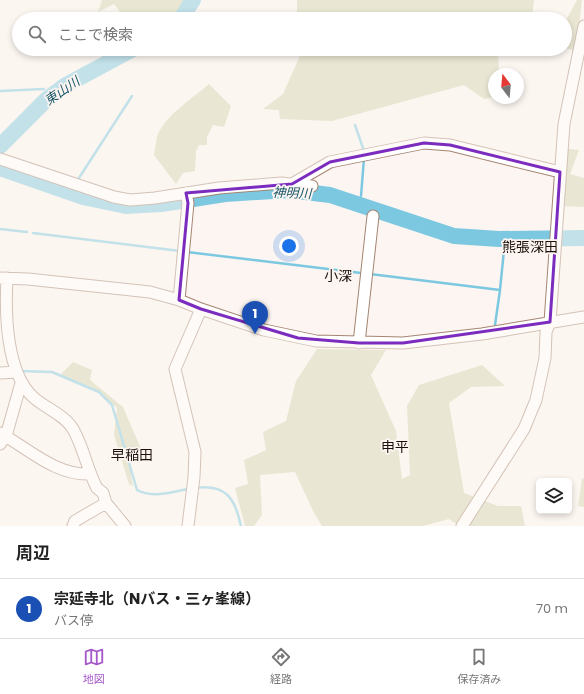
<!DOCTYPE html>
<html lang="ja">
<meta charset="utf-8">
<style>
:root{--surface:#fff;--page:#f6f6f6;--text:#222;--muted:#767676;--line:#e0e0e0;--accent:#a558ca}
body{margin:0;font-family:Poppins,"Noto Sans JP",sans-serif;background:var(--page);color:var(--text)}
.controls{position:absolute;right:12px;bottom:12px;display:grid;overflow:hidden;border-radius:6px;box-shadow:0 2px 6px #0003}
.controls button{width:36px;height:36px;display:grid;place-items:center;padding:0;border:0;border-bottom:1px solid var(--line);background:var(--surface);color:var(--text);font:20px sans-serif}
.compass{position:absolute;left:488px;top:68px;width:36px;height:36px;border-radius:50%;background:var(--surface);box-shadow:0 2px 6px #0003;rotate:344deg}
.you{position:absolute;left:289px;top:246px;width:14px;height:14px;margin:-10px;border:3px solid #fff;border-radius:50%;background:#1a73e8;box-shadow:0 0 0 6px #1a73e833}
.badge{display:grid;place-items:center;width:26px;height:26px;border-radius:50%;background:var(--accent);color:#fff;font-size:13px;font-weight:700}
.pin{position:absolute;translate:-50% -33px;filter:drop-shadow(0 1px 2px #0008)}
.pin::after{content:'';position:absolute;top:21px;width:14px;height:12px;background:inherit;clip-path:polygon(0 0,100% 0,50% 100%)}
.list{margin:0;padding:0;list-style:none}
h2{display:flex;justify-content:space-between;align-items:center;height:52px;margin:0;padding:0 16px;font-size:17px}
h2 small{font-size:13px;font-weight:400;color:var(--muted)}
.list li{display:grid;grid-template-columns:26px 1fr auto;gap:12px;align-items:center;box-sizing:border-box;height:60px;padding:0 16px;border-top:1px solid var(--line)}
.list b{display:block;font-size:15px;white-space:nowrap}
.list p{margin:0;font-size:13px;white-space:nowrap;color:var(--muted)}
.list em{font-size:13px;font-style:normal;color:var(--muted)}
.icon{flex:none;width:22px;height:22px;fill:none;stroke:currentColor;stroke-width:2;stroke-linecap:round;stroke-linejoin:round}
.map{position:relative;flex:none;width:584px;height:526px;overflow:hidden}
.search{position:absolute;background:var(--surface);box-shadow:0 2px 6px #0003;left:12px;right:12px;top:12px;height:44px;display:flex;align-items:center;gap:10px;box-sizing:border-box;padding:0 14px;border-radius:22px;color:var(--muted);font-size:15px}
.sheet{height:112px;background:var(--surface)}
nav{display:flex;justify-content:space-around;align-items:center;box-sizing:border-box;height:56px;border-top:1px solid var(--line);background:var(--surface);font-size:11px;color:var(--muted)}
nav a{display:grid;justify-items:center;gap:2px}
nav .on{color:var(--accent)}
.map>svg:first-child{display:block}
</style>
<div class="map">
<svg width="584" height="526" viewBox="0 0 584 526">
<rect width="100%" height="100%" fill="#fcf5f1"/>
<path fill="#d2d5af" d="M102 0H190L178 19H129L120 12 114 4 98 12Z
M297 0H534L532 19H301L297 12Z
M577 0H582L576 51 565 48V22Z
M303 49H498L499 74H494V97L484 99 464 85 332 121 280 119 279 110 263 109 283 94Z
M209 84 231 106 224 127 213 125 207 137V145H199L196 151 195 171 183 173 176 184 154 155C155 149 156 143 157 137 163 117 194 97 209 84Z
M562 148 579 150 570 174 584 178V207L558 206Z
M317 349 386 350 371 375 396 431 402 479 410 475 407 406 419 385 482 365 505 386 471 387 449 403 464 493 498 506H521L525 526H459L449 519 423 526H322L314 513 295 472 260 475 262 515 254 526H245L235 488 248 484 244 460 266 450 263 432 286 421 296 381Z
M73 362 92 370 90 380 123 407 142 451 129 463 133 486 129 484 114 435 117 408 93 388 60 375Z
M584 478V507L578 506 582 479Z"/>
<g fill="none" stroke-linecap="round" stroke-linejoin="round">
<path stroke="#7cc8e1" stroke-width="2.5" d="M0 91 44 89
M355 125 364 151
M77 181 132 96
M361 196 364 158
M0 229 27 232
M33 233 180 251
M187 252 361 273
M370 274 500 290 495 325
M500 290 504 250
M20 371 52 372 99 392 112 405 137 490C154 499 172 491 190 489
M195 488C226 484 235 498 241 526"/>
<path stroke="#7cc8e1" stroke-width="16" d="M181 19 193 0
M0 146 47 99 66 85 133 49
M0 168 83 197 126 206 161 204 225 194 289 190 330 195 454 236 499 239 584 238"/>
<defs>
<path id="minor" d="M0 159 114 197 130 200 155 198 219 188 281 183 312 186
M292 184 330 162 424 143 450 145 560 172
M0 278 28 279 150 292 179 300 201 309 264 330 316 341 403 343 482 334 584 317
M7 278C5 313 6 372 33 397 45 408 65 415 73 429 84 448 87 470 97 488L103 493 106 503 125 526
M179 300 188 203 186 193
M359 343 373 216
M0 373 17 372
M0 433C29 449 56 476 91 474
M0 444 6 436 21 383
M73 526 75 521 106 503
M188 526 194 477 195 452 175 369 201 309
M462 526 524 429 536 400 545 358 546 332 550 322 564 124 584 26"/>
</defs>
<use href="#minor" stroke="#a48572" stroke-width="13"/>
<use href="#minor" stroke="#fff" stroke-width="11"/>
</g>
<path d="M0 0H584V526H0ZM424 143 450 145 560 172 550 322 403 343H359L298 338 201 309 179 300 188 203 186 193 292 184 330 162Z" fill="#fcf5f1" fill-opacity=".55" fill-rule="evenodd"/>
<path fill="none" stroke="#7b2cbf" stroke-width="3" stroke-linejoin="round" d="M424 143 450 145 560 172 550 322 403 343H359L298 338 201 309 179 300 188 203 186 193 292 184 330 162Z"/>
<g text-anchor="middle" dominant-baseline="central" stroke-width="3.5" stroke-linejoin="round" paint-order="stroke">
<g font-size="13" font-style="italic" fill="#175668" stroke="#fcf5f1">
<text transform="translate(62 91) rotate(-35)">東山川</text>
<text transform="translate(292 193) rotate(2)">神明川</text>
</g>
<g font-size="14" fill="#1c1109" stroke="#fcf5f1">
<text x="530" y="247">熊張深田</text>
<text x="338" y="276">小深</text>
<text x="395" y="447">申平</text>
<text x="132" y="455">早稲田</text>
</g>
</g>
</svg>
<div class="controls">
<button><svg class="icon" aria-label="layers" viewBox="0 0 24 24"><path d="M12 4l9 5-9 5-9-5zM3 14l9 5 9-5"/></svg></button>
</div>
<svg class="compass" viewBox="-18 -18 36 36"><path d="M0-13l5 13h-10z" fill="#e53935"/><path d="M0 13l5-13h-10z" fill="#767676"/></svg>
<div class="you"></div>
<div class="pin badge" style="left:255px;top:334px;background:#1a4fb4">1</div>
<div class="search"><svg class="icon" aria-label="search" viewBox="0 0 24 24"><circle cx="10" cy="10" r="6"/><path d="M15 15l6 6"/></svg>ここで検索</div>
</div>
<section class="sheet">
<h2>周辺<small></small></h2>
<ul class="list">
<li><span class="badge" style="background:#1a4fb4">1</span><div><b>宗延寺北（Nバス・三ヶ峯線）</b><p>バス停</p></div><em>70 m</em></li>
</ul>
</section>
<nav>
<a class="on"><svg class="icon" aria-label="map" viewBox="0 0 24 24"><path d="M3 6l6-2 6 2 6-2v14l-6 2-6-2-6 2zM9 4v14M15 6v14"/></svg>地図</a>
<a><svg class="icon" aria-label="directions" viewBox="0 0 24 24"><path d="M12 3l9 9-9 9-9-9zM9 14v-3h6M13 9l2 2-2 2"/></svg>経路</a>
<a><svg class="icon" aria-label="saved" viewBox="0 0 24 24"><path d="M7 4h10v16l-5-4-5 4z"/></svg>保存済み</a>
</nav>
